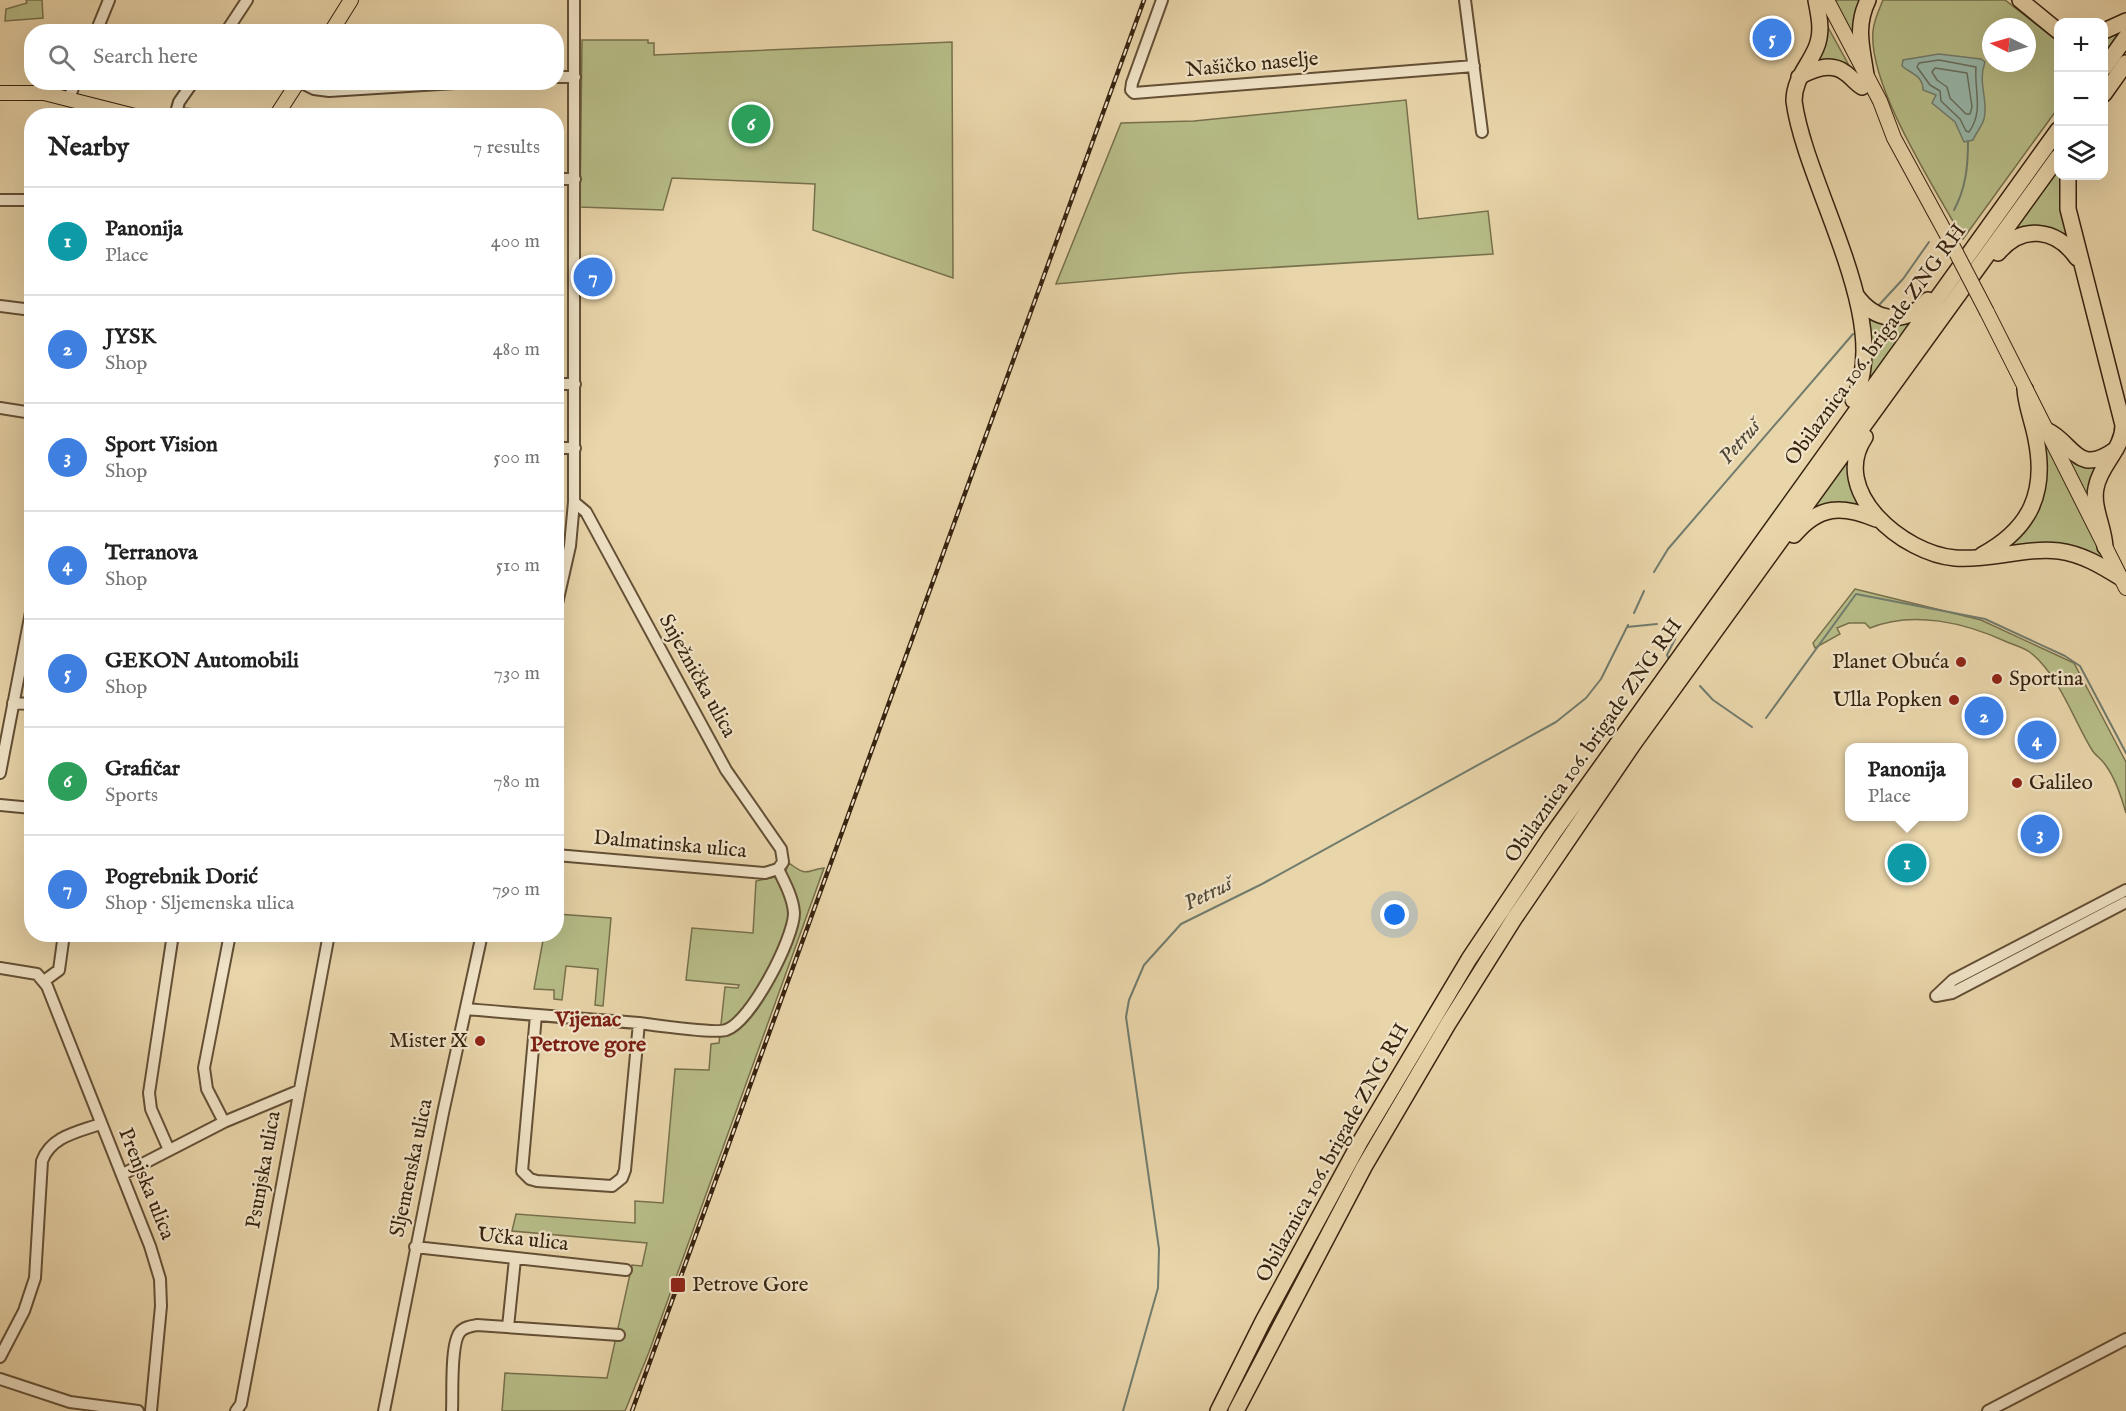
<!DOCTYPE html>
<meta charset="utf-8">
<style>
:root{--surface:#fff;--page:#f2f2f2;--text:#222;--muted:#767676;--line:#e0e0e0;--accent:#db2777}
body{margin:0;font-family:"IM FELL English",serif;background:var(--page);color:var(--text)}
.controls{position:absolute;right:18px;top:18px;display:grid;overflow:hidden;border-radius:12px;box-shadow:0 6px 24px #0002}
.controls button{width:54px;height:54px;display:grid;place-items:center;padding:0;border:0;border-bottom:2px solid var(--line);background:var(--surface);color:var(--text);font:30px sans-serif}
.compass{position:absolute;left:1982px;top:18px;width:54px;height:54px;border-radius:50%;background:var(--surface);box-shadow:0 6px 24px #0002;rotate:275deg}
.you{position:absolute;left:1395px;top:915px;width:21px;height:21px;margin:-15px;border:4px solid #fff;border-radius:50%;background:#1a73e8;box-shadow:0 0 0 9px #1a73e833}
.badge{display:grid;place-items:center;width:39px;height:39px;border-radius:50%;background:var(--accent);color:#fff;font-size:20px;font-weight:700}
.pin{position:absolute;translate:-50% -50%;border:3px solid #fff;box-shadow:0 2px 6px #0006}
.popup{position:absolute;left:1845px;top:743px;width:123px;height:78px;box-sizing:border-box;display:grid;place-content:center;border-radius:12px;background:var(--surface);filter:drop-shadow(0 2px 4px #0005);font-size:20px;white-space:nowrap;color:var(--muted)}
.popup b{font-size:22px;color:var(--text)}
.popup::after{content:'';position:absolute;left:50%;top:100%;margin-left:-12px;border:12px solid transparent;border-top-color:var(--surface)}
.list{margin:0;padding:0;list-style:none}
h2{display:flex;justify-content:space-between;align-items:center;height:78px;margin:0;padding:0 24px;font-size:26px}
h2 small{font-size:20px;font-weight:400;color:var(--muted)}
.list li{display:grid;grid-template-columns:39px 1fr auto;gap:18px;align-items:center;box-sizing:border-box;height:108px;padding:0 24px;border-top:2px solid var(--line)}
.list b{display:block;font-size:22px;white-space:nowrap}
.list p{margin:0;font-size:20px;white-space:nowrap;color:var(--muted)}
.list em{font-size:20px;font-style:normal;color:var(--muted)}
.icon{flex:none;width:33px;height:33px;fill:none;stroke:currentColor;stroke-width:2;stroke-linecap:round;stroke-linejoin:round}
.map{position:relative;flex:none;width:2126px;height:1411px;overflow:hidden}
.search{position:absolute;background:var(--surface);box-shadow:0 6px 24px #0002;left:24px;top:24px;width:540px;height:66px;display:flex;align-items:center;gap:15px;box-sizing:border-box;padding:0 21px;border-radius:24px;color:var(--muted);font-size:22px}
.panel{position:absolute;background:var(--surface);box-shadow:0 6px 24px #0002;left:24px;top:108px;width:540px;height:834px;border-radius:24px}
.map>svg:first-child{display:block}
</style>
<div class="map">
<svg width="2126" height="1411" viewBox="0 0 2126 1411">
<rect width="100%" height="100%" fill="#e9d5aa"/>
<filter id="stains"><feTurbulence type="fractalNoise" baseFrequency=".00333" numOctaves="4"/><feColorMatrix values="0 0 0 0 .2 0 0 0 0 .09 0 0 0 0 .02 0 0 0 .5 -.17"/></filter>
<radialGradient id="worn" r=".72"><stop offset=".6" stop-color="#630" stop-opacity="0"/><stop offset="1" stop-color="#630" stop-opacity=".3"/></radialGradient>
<path fill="#b7bd88" stroke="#77704c" stroke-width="1.5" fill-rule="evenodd" d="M26 0H42L43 18 5 21 6 9 27 3Z
M1831 0H1864L1853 43Z
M1883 0H2005L2054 38 2058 45V108L1963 239C1935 188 1868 86 1873 31 1874 20 1879 10 1883 0ZM1991 27H2027V63H1991Z
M1825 22 1851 69 1812 67Z
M2126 27V30L2104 61V36Z
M582 40H648V43H654V55L952 42 953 278 813 230 815 184 672 178 663 210 580 207Z
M1406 100 1418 219 1488 211 1493 254 1182 273 1056 284 1121 123 1194 121Z
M185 108 252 115H187Z
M2058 164V176H2063L2075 242 2006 237Z
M1866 314C1884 326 1894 324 1914 318L1864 390Z
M2046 439 2104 558 2098 561 1999 554 2029 524 2042 441Z
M1851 451 1853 490 1865 510 1805 519Z
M2064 457 2084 467 2093 466 2097 474 2091 506Z
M1855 589 1981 620 2074 663 2126 762V813C2121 796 2115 777 2104 763 2100 758 2095 755 2092 750 2073 719 2060 677 2031 653 2025 648 2014 645 2007 642 1966 623 1913 610 1870 628L1865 623H1849L1837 628 1840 634 1815 648 1813 643Z
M789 863C809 878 805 870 824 868L649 1352 625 1411H502L505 1373 607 1378 632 1265 642 1266 647 1243 512 1231 516 1214 635 1223V1201L663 1203 675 1069 709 1070 711 1044 719 1043 725 987 738 988 739 985 686 980 692 928 753 933 756 881 784 875Z
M557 914 611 918 603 1006 595 1005 598 969 566 966 562 1000 554 999V990L534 989 544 935 556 934Z"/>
<path fill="#97b8ab" stroke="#717c6d" stroke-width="1.5" d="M1939 54 1981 59 1985 62C1977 83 1989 100 1984 119 1982 126 1976 133 1973 140L1964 142 1955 122 1932 103 1936 95 1923 90C1923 75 1911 74 1902 66L1903 60Z"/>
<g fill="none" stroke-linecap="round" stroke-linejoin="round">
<path stroke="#676e5e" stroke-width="1.5" d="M1939 60 1976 67C1974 90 1984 111 1969 132L1966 131 1960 119 1941 101 1940 91 1930 85 1917 67 1919 63Z
M1935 68 1967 73 1972 107 1970 114H1966L1950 98 1947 87 1937 80 1932 72Z"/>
<path stroke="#717c6d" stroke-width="2" d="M1954 210C1966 188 1968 166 1968 141
M1879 305 1903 279 1929 242
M1654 572 1668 549 1853 334
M1634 613 1644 591
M1627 627 1657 624
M1669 659 1667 655 1675 639 1670 633
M1700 686 1713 700 1752 727
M1766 718 1856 594 1985 619 2065 656 2080 666 2126 753
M1123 1411 1158 1288 1159 1249 1126 1017 1129 1000 1144 965 1181 924 1262 884 1556 722 1586 698 1601 679 1628 625"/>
<defs>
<path id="minor" d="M1162 0 1132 83 1131 90 1134 93 1474 66
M1465 0 1482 132
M96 32 109 0
M226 32 247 0
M556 77H575
M300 82 314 89 329 91 471 82
M69 99 75 82
M175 116 179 102 193 82
M556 179H575
M0 200H32
M0 306 32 310
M556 384H575
M0 408 32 413
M556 448H575
M574 502 586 512 726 770 781 849 783 862 778 869
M556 608 570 546 574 502V0
M13 703 32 704
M0 773 32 607
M0 805 32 808
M556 855 765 873 778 869
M0 968 37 974 47 986 150 1246 160 1279 161 1306 151 1411
M44 981 59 970 64 934
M1936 996 1953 980 2126 890
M1936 996 1952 993 2126 902
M466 1009C524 1014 581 1019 639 1023L625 1170 622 1178 612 1186 537 1181 530 1179 522 1171 536 1015
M639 1023C654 1025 715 1034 726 1030 751 1022 794 938 794 913 793 898 785 883 778 869
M224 1122 207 1089 204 1068 230 934
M169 1150 151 1109 149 1093 173 934
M123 1174 224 1122 298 1091
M415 1247 626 1270
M508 1327 515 1259
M0 1357 24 1311 35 1278 42 1161C51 1136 78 1132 100 1124
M0 1379 70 1402 138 1411
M236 1411 241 1404 329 934
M384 1411 443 1113 482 934
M452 1411C453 1394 450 1344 460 1332 464 1327 471 1326 477 1325L619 1335
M1988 1411 2126 1339"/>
<path id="major" d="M1827 0 1880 101 1894 138 1949 239
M331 32 351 0
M0 93H44L135 116
M276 116 298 82
M1987 312 2126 588"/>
<path id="highway" d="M1816 0C1819 16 1823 32 1816 48 1808 67 1794 79 1794 101 1805 185 1895 323 1853 400
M2020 0 2058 31
M2104 31 2126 21
M2104 68 2126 37
M1866 75C1862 47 1855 27 1868 0
M1799 77C1813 69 1830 62 1844 72 1851 76 1855 83 1862 87
M2104 94 2126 63
M2068 176V209L2123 425C2123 450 2100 464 2096 488 2092 507 2104 527 2105 547
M1998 253C2022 224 2056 228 2077 258
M1856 295C1875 322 1905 326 1928 300
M2046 430C2074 442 2076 478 2116 449
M1865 437C1828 492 1904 554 1955 558 1989 561 2025 547 2059 551 2082 554 2102 566 2121 578
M1794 535C1819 505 1842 505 1876 519
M1982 555C2030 529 2047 493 2036 439 2033 422 2026 406 2025 389
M1218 1411 1263 1321 1360 1142 1469 959 1552 835 2058 130
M1236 1411 1364 1167 1448 1024 1514 919 1634 743 2058 157"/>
</defs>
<use href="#minor" stroke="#645036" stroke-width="14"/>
<use href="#major" stroke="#372310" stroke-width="16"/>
<use href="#highway" stroke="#372310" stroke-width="18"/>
<use href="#minor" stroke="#f1e4c8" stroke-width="10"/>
<use href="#major" stroke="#e9d5aa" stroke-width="14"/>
<use href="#highway" stroke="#e9d5aa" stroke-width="15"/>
<defs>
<path id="rail" d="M632 1411 1144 0"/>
</defs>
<use href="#rail" stroke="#372310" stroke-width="4.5"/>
<use href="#rail" stroke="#f1e4c8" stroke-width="2" stroke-dasharray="7" stroke-linecap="butt"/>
<defs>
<path id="major-bridge" d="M1949 239 1987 312"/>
</defs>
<use href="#major-bridge" stroke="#372310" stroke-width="16" stroke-linecap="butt"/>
<use href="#major-bridge" stroke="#e9d5aa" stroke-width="14"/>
</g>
<g fill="#8f2418" stroke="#f1e4c8" stroke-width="2">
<circle cx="1961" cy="662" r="6"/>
<circle cx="1997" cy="679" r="6"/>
<circle cx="1954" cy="700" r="6"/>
<circle cx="2017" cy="783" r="6"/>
<circle cx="480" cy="1041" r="6"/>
<rect x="670" y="1277" width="16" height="16" rx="3"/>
</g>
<g text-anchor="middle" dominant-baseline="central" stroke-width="4.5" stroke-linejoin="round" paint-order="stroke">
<g font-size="21" fill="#372310" stroke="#f1e4c8">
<text transform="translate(1252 65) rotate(-5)">Našičko naselje</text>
<text transform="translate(1876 345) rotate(-54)">Obilaznica 106. brigade ZNG RH</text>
<text transform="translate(697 676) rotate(61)">Snježnička ulica</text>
<text transform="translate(1594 741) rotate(-55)">Obilaznica 106. brigade ZNG RH</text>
<text transform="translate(670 845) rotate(5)">Dalmatinska ulica</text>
<text transform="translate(1333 1153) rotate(-61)">Obilaznica 106. brigade ZNG RH</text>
<text transform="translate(412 1168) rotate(-78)">Sljemenska ulica</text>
<text transform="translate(264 1170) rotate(-80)">Psunjska ulica</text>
<text transform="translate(146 1184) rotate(68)">Prenjska ulica</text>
<text transform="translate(523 1240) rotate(6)">Učka ulica</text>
</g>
<g font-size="21" fill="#372310" stroke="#f1e4c8" text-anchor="end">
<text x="1949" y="662">Planet Obuća</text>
<text x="2009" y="679" text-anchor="start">Sportina</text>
<text x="1942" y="700">Ulla Popken</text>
<text x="2029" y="783" text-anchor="start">Galileo</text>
<text x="468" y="1041">Mister X</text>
<text x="692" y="1285" text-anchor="start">Petrove Gore</text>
</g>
<g font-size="22" font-style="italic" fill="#4f4837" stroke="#f1e4c8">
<text transform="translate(1740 442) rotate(-49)">Petruš</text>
<text transform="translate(1208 894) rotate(-26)">Petruš</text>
</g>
<g font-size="22" font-weight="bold" fill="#7a1f14" stroke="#f1e4c8">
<text x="588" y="1020">Vijenac<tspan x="588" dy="25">Petrove gore</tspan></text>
</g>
</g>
<rect width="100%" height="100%" filter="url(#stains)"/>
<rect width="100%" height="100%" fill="url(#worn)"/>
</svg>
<div class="controls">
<button>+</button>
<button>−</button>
<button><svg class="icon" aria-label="layers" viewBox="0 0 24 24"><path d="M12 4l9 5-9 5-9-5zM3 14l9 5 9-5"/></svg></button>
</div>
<svg class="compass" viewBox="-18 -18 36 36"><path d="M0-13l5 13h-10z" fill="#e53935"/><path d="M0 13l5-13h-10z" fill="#767676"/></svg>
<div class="you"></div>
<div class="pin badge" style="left:1907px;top:863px;background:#0f9aa8">1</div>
<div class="popup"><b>Panonija</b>Place</div>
<div class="pin badge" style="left:1984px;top:716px;background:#3f7fe0">2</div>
<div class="pin badge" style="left:2040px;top:834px;background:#3f7fe0">3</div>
<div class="pin badge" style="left:2037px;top:740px;background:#3f7fe0">4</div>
<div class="pin badge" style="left:1772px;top:38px;background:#3f7fe0">5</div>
<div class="pin badge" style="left:751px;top:124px;background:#2e9e5b">6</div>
<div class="pin badge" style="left:593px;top:277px;background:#3f7fe0">7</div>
<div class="search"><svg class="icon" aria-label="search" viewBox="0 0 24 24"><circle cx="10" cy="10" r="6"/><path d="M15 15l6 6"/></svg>Search here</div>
<section class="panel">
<h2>Nearby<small>7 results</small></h2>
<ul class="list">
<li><span class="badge" style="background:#0f9aa8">1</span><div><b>Panonija</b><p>Place</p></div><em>400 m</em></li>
<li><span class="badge" style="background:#3f7fe0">2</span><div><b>JYSK</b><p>Shop</p></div><em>480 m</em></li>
<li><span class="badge" style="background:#3f7fe0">3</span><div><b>Sport Vision</b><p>Shop</p></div><em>500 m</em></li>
<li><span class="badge" style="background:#3f7fe0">4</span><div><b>Terranova</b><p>Shop</p></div><em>510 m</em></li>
<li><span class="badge" style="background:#3f7fe0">5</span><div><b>GEKON Automobili</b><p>Shop</p></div><em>730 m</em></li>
<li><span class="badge" style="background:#2e9e5b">6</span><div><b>Grafičar</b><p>Sports</p></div><em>780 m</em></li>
<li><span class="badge" style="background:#3f7fe0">7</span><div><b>Pogrebnik Dorić</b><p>Shop · Sljemenska ulica</p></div><em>790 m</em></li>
</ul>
</section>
</div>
